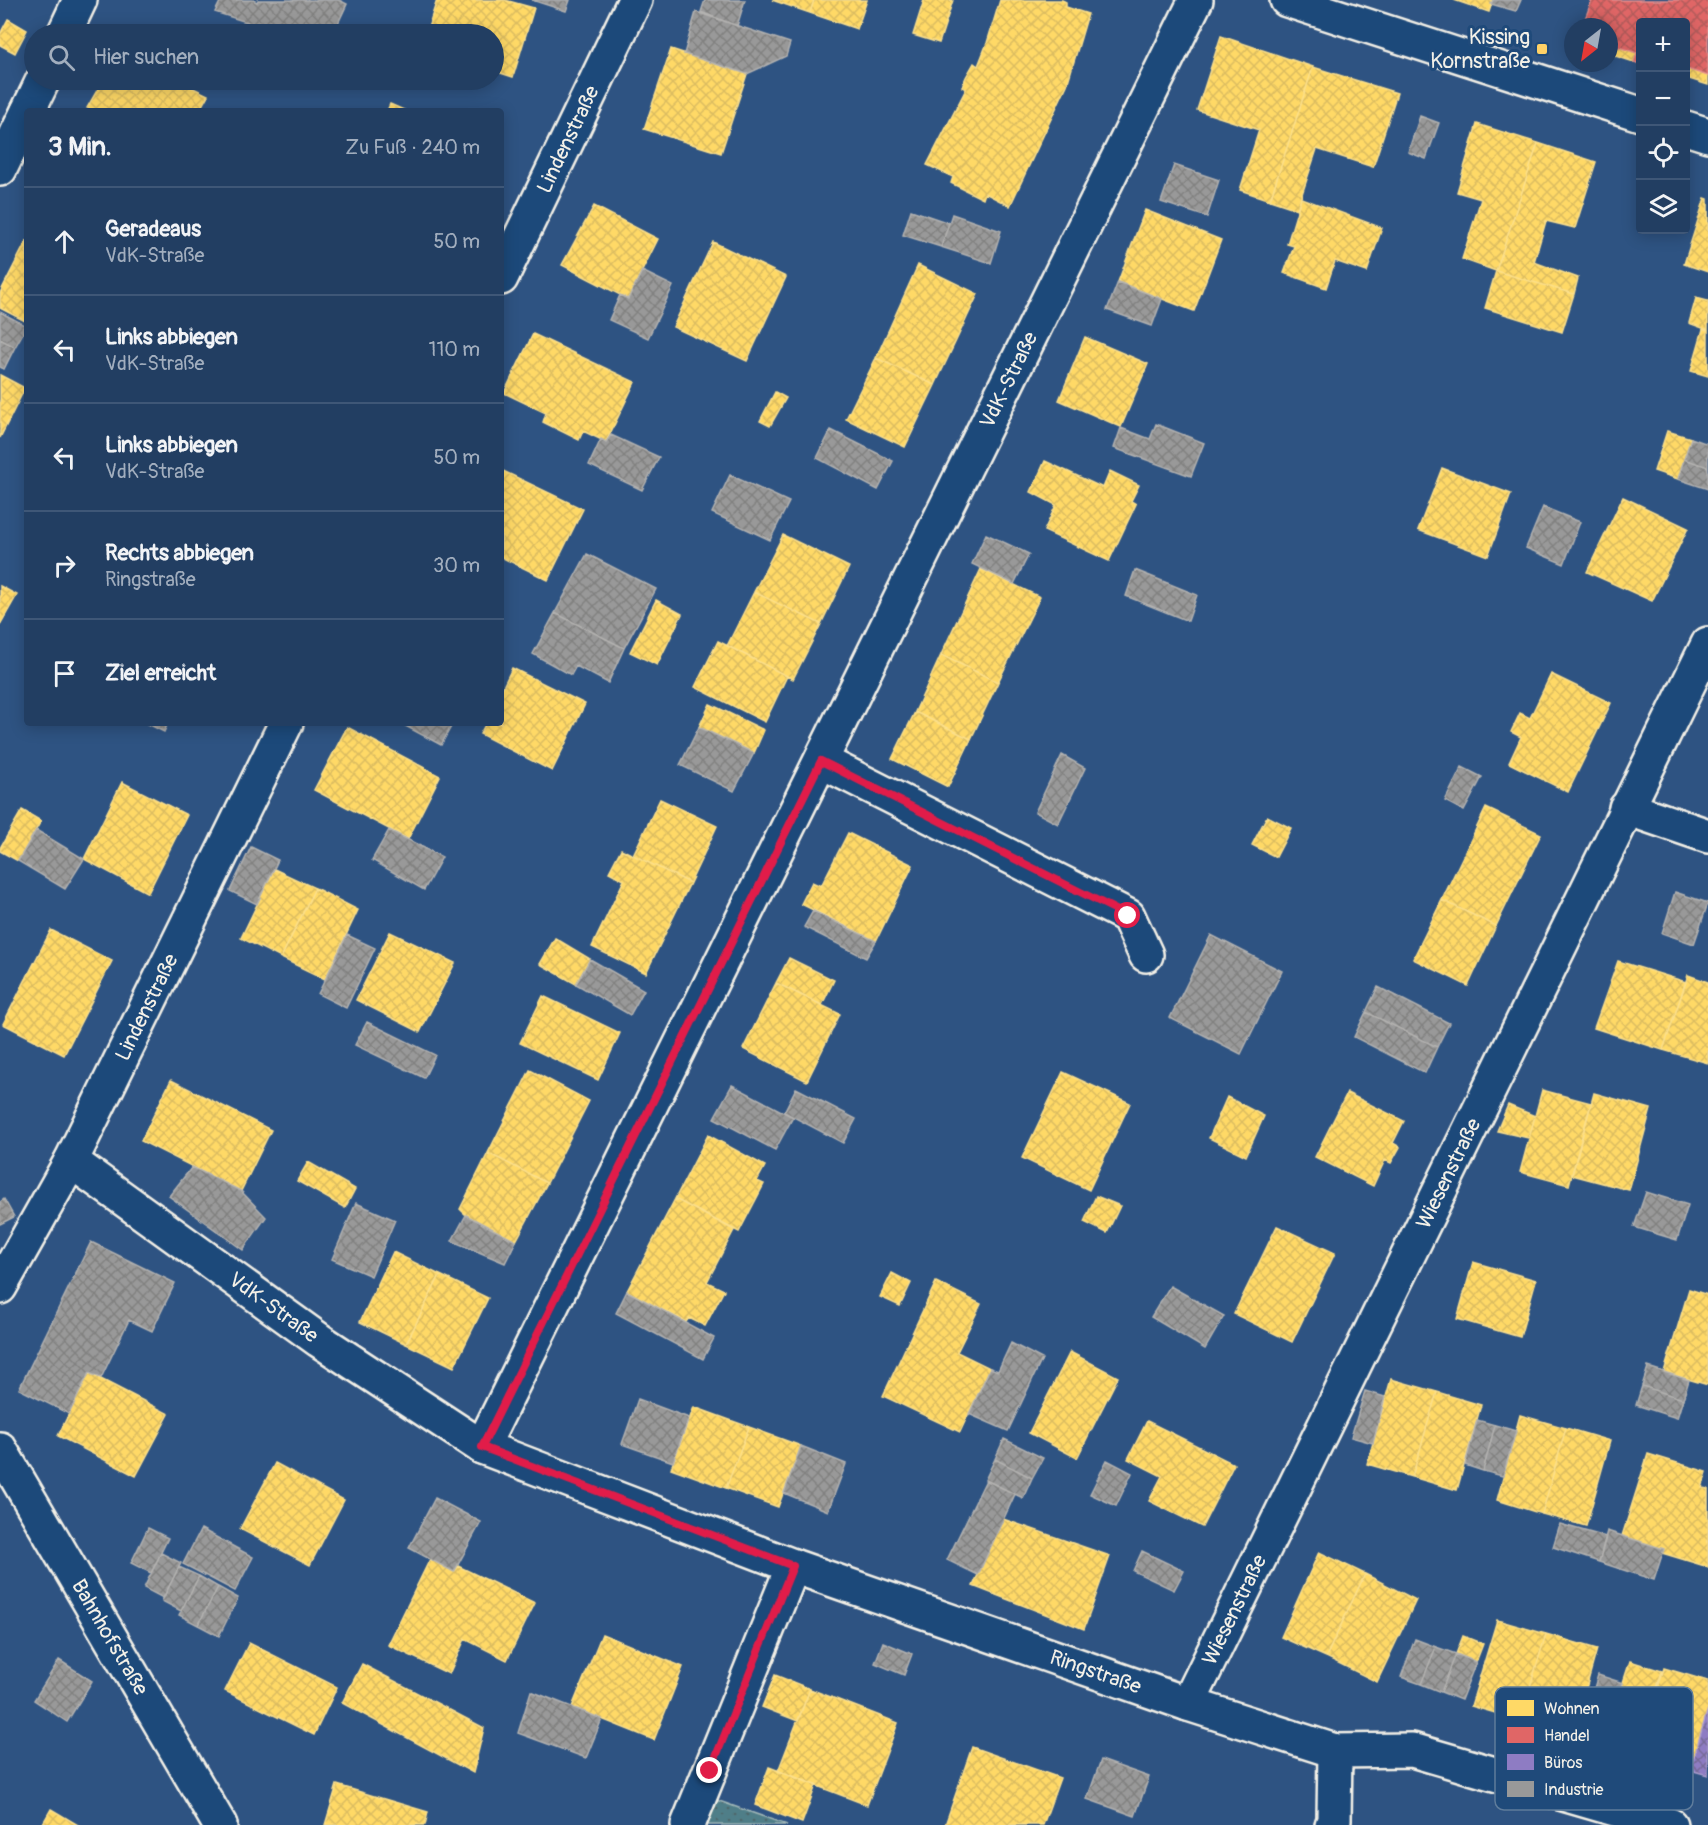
<!DOCTYPE html>
<html lang="de">
<meta charset="utf-8">
<style>
:root{--surface:#223e62;--page:#2e496b;--text:#f1f3f6;--muted:#a2aebe;--line:#3f5777}
body{margin:0;font-family:Pangolin,sans-serif;background:var(--page);color:var(--text)}
.controls{position:absolute;right:18px;top:18px;display:grid;overflow:hidden;border-radius:6px;box-shadow:0 3px 15px #0003}
.controls button{width:54px;height:54px;display:grid;place-items:center;padding:0;border:0;border-bottom:2px solid var(--line);background:var(--surface);color:var(--text);font:30px sans-serif}
.compass{position:absolute;left:1564px;top:18px;width:54px;height:54px;border-radius:50%;background:var(--surface);box-shadow:0 3px 15px #0003;rotate:211deg}
.stop{position:absolute;width:18px;height:18px;margin:-14px;border:4px solid #e11d48;border-radius:50%;background:#fff}
.stop.end{background:#e11d48;border-color:#fff;box-shadow:0 2px 6px #0008}
.list{margin:0;padding:0;list-style:none}
h2{display:flex;justify-content:space-between;align-items:center;height:78px;margin:0;padding:0 24px;font-size:26px}
h2 small{font-size:20px;font-weight:400;color:var(--muted)}
.list li{display:grid;grid-template-columns:39px 1fr auto;gap:18px;align-items:center;box-sizing:border-box;height:108px;padding:0 24px;border-top:2px solid var(--line)}
.list b{display:block;font-size:22px;white-space:nowrap}
.list p{margin:0;font-size:20px;white-space:nowrap;color:var(--muted)}
.list em{font-size:20px;font-style:normal;color:var(--muted)}
.icon{flex:none;width:33px;height:33px;fill:none;stroke:currentColor;stroke-width:2;stroke-linecap:round;stroke-linejoin:round}
.map{position:relative;flex:none;width:1708px;height:1825px;overflow:hidden}
.search{position:absolute;background:var(--surface);box-shadow:0 3px 15px #0003;left:24px;top:24px;width:480px;height:66px;display:flex;align-items:center;gap:15px;box-sizing:border-box;padding:0 21px;border-radius:33px;color:var(--muted);font-size:22px}
.panel{position:absolute;background:var(--surface);box-shadow:0 3px 15px #0003;left:24px;top:108px;width:480px;height:618px;border-radius:6px}
.map>svg:first-child{display:block}
</style>
<div class="map">
<svg width="1708" height="1825" viewBox="0 0 1708 1825">
<defs>
<pattern id="grass-dots" width="8" height="8" patternUnits="userSpaceOnUse" patternTransform="scale(1.5)"><rect width="8" height="8" fill="#507e88"/><path d="M2 2h.1M6 6h.1" fill="none" stroke="#4d666a" stroke-width="1.8" stroke-linecap="round"/></pattern>
<pattern id="homes-cross-hatch" width="8" height="8" patternUnits="userSpaceOnUse" patternTransform="scale(1.5)"><rect width="8" height="8" fill="#ffd966"/><path d="M0 0l8 8M0 8l8-8" fill="none" stroke="#dbbc60"/></pattern>
<pattern id="shops-cross-hatch" width="8" height="8" patternUnits="userSpaceOnUse" patternTransform="scale(1.5)"><rect width="8" height="8" fill="#e06666"/><path d="M0 0l8 8M0 8l8-8" fill="none" stroke="#b35d5c"/></pattern>
<pattern id="offices-cross-hatch" width="8" height="8" patternUnits="userSpaceOnUse" patternTransform="scale(1.5)"><rect width="8" height="8" fill="#8e7cc3"/><path d="M0 0l8 8M0 8l8-8" fill="none" stroke="#766a97"/></pattern>
<pattern id="industry-cross-hatch" width="8" height="8" patternUnits="userSpaceOnUse" patternTransform="scale(1.5)"><rect width="8" height="8" fill="#999"/><path d="M0 0l8 8M0 8l8-8" fill="none" stroke="#818180"/></pattern>
</defs>
<rect width="100%" height="100%" fill="#2e5382"/>
<filter id="ink" filterUnits="userSpaceOnUse"><feTurbulence type="fractalNoise" baseFrequency=".0167" numOctaves="2"/><feDisplacementMap in="SourceGraphic" scale="12" xChannelSelector="R" yChannelSelector="G"/><feConvolveMatrix kernelMatrix="1 2 1 2 8 2 1 2 1" color-interpolation-filters="sRGB"/></filter>
<g filter="url(#ink)">
<path fill="url(#grass-dots)" stroke="#a2b8b8" stroke-width="1.5" d="M705 1796 787 1825H693Z"/>
<path fill="url(#homes-cross-hatch)" stroke="#fce08d" stroke-width="1.5" d="M437 0H505L534 8 513 77 494 71V34H426Z
M772 0H814L810 13Z
M814 0H867L857 29 810 13Z
M924 0H953L939 43 913 35Z
M1000 0H1062L1066 2V7L1088 14 1067 85 1010 206 985 193 983 199 951 183 953 177 927 165 966 89 962 87 966 77 974 63 978 66 987 43Z
M1454 0H1493L1489 12Z
M8 19 27 30 15 53 0 45V34Z
M1221 36 1313 67 1270 200 1240 190 1259 130 1197 110Z
M1609 44 1637 53 1634 62 1609 54Z
M671 49 747 74 721 153 644 129Z
M1313 67 1397 93 1373 167 1317 149 1297 209 1270 200Z
M1687 69 1708 76V85L1686 78Z
M103 80H177L208 95 199 111H93L87 108Z
M390 104 406 111H387Z
M1477 124 1538 143 1496 271 1462 259 1481 199 1457 192Z
M1538 143 1596 162 1575 228 1546 221 1534 262 1578 278 1574 294 1496 271Z
M1301 198 1382 228 1367 272 1335 261 1326 288 1284 273 1294 246 1287 244Z
M1705 198 1708 199V272L1684 264Z
M594 206 658 239 628 299 562 265Z
M1145 210 1221 240 1194 311 1118 282Z
M27 240V322L0 308V293Z
M713 242 786 277 747 361 673 327Z
M918 265 978 294 935 385 876 358Z
M1496 271 1574 294 1562 332 1485 308Z
M1696 298 1708 301V330L1689 323Z
M1703 329 1708 330V376L1691 371Z
M533 334 635 382 606 442 583 431 579 440 543 422 546 413 504 393Z
M1085 337 1148 364 1121 427 1059 400Z
M876 358 935 385 905 447 846 419Z
M0 375 25 388 0 438Z
M775 392 786 398 770 426 760 421Z
M1667 431 1691 438 1678 479 1654 471Z
M1045 461 1103 488 1110 471 1139 485 1131 501 1136 504 1109 561 1044 531 1056 505 1031 492Z
M1442 468 1511 494 1488 556 1418 530Z
M501 470 583 509 548 580 501 557Z
M1623 497 1688 528 1652 601 1587 572Z
M783 535 849 567 821 624 754 592Z
M981 569 1040 597 998 682 941 655Z
M0 586 17 595 0 625Z
M754 592 821 624 793 679 727 646Z
M656 600 682 614 657 665 630 652Z
M718 641 787 676 765 722 695 687Z
M941 655 998 682 971 739 915 712Z
M512 668 585 704 552 771 480 734 486 723H501V691Z
M1551 674 1611 703 1568 792 1509 763 1521 737 1511 732 1520 713 1530 718Z
M710 704 764 730 754 753 699 727Z
M915 712 971 739 948 787 892 759Z
M347 727 440 776 408 839 314 790Z
M122 782 187 815 148 893 84 859Z
M660 799 717 826 690 883 633 855Z
M1486 808 1541 834 1496 926 1442 900Z
M22 810 41 821 18 861 0 851V848Z
M1267 816 1291 828 1276 857 1252 845Z
M848 833 913 865 876 941 801 904 812 882 821 886Z
M621 849 690 883 646 973 592 947 624 880 609 872Z
M274 869 315 888 281 958 241 938Z
M315 888 358 910 325 979 281 958Z
M1442 900 1496 926 1468 986 1413 959Z
M51 930 112 961 64 1055 3 1024Z
M390 932 455 963 420 1032 356 1000Z
M555 938 590 959 576 984 540 964Z
M789 958 834 980 822 1005 776 983Z
M1618 961 1686 982 1663 1050 1594 1028Z
M1688 975 1708 982V1063L1663 1050Z
M776 983 840 1014 807 1081 743 1049Z
M543 996 620 1033 598 1080 520 1043Z
M530 1070 589 1101 547 1183 488 1153Z
M1063 1072 1130 1103 1089 1190 1022 1158Z
M171 1080 271 1130 241 1191 141 1141Z
M1542 1090 1591 1103 1569 1185 1520 1172Z
M1347 1093 1404 1121 1393 1143 1400 1147 1391 1163 1385 1160 1373 1186 1315 1157Z
M1594 1093 1651 1109 1629 1190 1572 1175Z
M1227 1097 1264 1116 1246 1156 1209 1138Z
M1508 1105 1535 1116 1529 1138 1497 1131Z
M708 1135 765 1166 757 1181 764 1184 739 1232 675 1199Z
M488 1153 547 1183 516 1241 466 1215 460 1209Z
M308 1162 355 1189 345 1208 297 1181Z
M1096 1196 1120 1206 1107 1233 1084 1222Z
M675 1199 734 1230 707 1282 724 1290 705 1326 689 1318 686 1322 627 1291Z
M1277 1226 1335 1253 1292 1342 1234 1314Z
M393 1252 440 1275 406 1344 360 1322Z
M1473 1262 1536 1280 1520 1337 1457 1319Z
M892 1273 911 1283 900 1306 880 1297Z
M440 1275 488 1298 454 1367 406 1344Z
M936 1282 981 1304 957 1352 990 1368 960 1432 883 1396Z
M1689 1289 1708 1295V1385L1664 1372Z
M1070 1352 1118 1377 1077 1458 1029 1433Z
M89 1373 169 1414 136 1476 58 1436Z
M1391 1379 1437 1392 1412 1477 1367 1464Z
M1437 1392 1481 1405 1457 1490 1412 1477Z
M694 1407 749 1427 726 1488 671 1468Z
M1520 1415 1566 1428 1542 1514 1497 1500Z
M1147 1421 1234 1464 1202 1527 1149 1501 1162 1476 1128 1459Z
M749 1427 801 1446 778 1507 726 1488Z
M1566 1428 1610 1441 1586 1526 1542 1514Z
M1648 1454 1707 1472 1702 1488 1708 1489V1567L1662 1553 1664 1549 1622 1536Z
M275 1463 344 1500 310 1565 240 1529Z
M1003 1519 1110 1556 1084 1629 973 1586Z
M1319 1552 1365 1574 1326 1657 1281 1637Z
M430 1559 454 1572 458 1566 535 1603 507 1660 465 1639 449 1674 388 1645Z
M1365 1574 1416 1600 1377 1682 1326 1657Z
M1497 1620 1546 1634 1520 1720 1471 1706Z
M602 1634 683 1667 654 1740 572 1707Z
M1546 1634 1597 1649 1573 1735 1520 1720Z
M1463 1636 1483 1644 1476 1662 1456 1654Z
M249 1643 337 1687 314 1735 225 1691Z
M1630 1661 1662 1671 1639 1748 1627 1745 1639 1704 1618 1698Z
M362 1664 484 1728 473 1773 342 1703Z
M1664 1668 1708 1681V1709L1690 1770 1638 1755Z
M775 1675 810 1689 798 1721 762 1707Z
M810 1689 898 1723 867 1805 778 1771Z
M972 1747 1060 1778 1043 1825H945Z
M769 1767 816 1785 802 1823 755 1805Z
M337 1785 428 1812 425 1825H325Z
M51 1809 78 1825H42Z"/>
<path fill="url(#shops-cross-hatch)" stroke="#e6908d" stroke-width="1.5" d="M1592 0H1708V76L1687 69 1686 73V22H1640V64L1634 62 1637 53 1609 44V27H1582Z"/>
<path fill="url(#offices-cross-hatch)" stroke="#ad9fce" stroke-width="1.5" d="M1708 1709V1775L1690 1770Z"/>
<path fill="url(#industry-cross-hatch)" stroke="#b4b3b1" stroke-width="1.5" d="M221 0H253L257 2 258 0H339L347 4 333 34H284L215 12Z
M532 0H570L566 11Z
M705 0H745L737 26 701 12Z
M1493 0H1521L1516 11 1491 4Z
M696 12 790 43 786 56 747 74 684 54Z
M1420 116 1439 123 1426 159 1408 152Z
M1174 165 1219 180 1207 217 1161 202Z
M911 210 949 223 941 247 903 235Z
M952 214 1001 231 991 263 941 247Z
M642 271 673 286 648 338 609 320 620 295 628 299Z
M1118 282 1162 299 1152 326 1107 310Z
M0 312 27 326 15 347 0 339Z
M0 339 15 347 4 369 0 367Z
M1156 424 1204 443 1191 476 1114 448 1121 428 1150 439Z
M831 430 893 461 878 490 817 458Z
M611 435 659 457 642 490 589 465 601 439 606 442Z
M1691 438 1708 444V467L1684 459Z
M1684 459 1708 467V489L1678 479Z
M730 475 789 502 770 540 712 513Z
M1543 507 1580 522 1564 564 1526 548Z
M986 534 1029 554 1014 584 972 564Z
M587 554 656 589 624 648 555 613Z
M1135 570 1197 595 1188 621 1126 596Z
M555 613 624 648 608 683 576 666 571 675 533 654Z
M146 723H168L164 732Z
M400 723H453L441 745Z
M699 727 754 753 734 791 680 765Z
M1062 755 1085 768 1058 824 1035 812Z
M1462 767 1482 777 1464 811 1445 801Z
M36 830 84 859 65 889 18 861Z
M389 830 442 857 424 890 372 860Z
M251 847 278 860 257 904 230 891Z
M1675 892 1708 903 1694 944 1662 933Z
M813 911 876 941 866 958 804 927Z
M347 935 375 948 346 1008 318 994Z
M1211 935 1282 971 1241 1054 1170 1018Z
M590 959 644 990 630 1015 576 984Z
M1378 987 1449 1023 1437 1047 1366 1012Z
M1366 1012 1437 1047 1425 1073 1354 1037Z
M367 1022 435 1055 424 1078 355 1045Z
M732 1085 793 1117 775 1150 714 1118Z
M796 1088 856 1119 843 1143 784 1112Z
M192 1167 241 1191 266 1217 243 1250 169 1196Z
M1646 1192 1688 1205 1677 1240 1634 1227Z
M4 1199 14 1217 0 1224V1202Z
M356 1203 395 1220 371 1276 332 1259Z
M466 1215 516 1241 505 1263 452 1241Z
M91 1242 175 1283 152 1331 129 1320 101 1378 89 1373 69 1414 19 1389Z
M1170 1286 1224 1316 1205 1349 1151 1317Z
M627 1291 714 1338 703 1359 616 1313Z
M1011 1343 1042 1359 1008 1431 969 1414 990 1368 998 1371Z
M1648 1367 1689 1380 1683 1399 1642 1386Z
M1642 1386 1683 1399 1677 1418 1636 1405Z
M1365 1391 1385 1397 1373 1443 1351 1437Z
M638 1399 689 1418 673 1462 622 1444Z
M1477 1420 1495 1425 1483 1471 1465 1465Z
M1495 1425 1516 1431 1503 1476 1483 1471Z
M1004 1439 1043 1458 1032 1478 995 1459Z
M801 1446 846 1464 828 1511 784 1493Z
M995 1459 1032 1478 1023 1498 985 1480Z
M1107 1460 1132 1473 1116 1506 1090 1494Z
M986 1480 1015 1494 978 1575 947 1560Z
M435 1498 481 1522 454 1572 409 1548Z
M1560 1524 1606 1537 1599 1562 1553 1547Z
M148 1528 168 1538 151 1573 131 1563Z
M201 1529 253 1557 235 1591 183 1564Z
M1607 1531 1664 1549 1654 1580 1599 1562Z
M1142 1551 1184 1571 1174 1590 1133 1571Z
M161 1553 181 1563 163 1598 144 1588Z
M179 1567 199 1576 181 1611 162 1601Z
M199 1576 218 1587 198 1625 179 1615Z
M218 1587 238 1598 219 1636 198 1625Z
M1415 1639 1436 1647 1421 1684 1401 1677Z
M883 1642 912 1654 904 1675 875 1663Z
M1436 1647 1456 1654 1441 1692 1421 1684Z
M1456 1654 1476 1662 1461 1700 1441 1692Z
M59 1660 92 1681 67 1722 34 1700Z
M1598 1675 1623 1683 1606 1739 1581 1731Z
M531 1691 602 1719 586 1758 518 1733Z
M1101 1760 1149 1777 1135 1816 1087 1799Z"/>
<g fill="none" stroke-linecap="round" stroke-linejoin="round">
<defs>
<g id="minor">
<path d="M1287 0 1640 114"/>
<path d="M64 34 80 0"/>
<path d="M28 111 43 80"/>
<path d="M1686 128 1708 135"/>
<path d="M0 169 27 113"/>
<path id="s1" d="M501 278 635 0"/>
<path d="M821 761 1128 916 1146 955"/>
<path d="M1626 808 1708 836"/>
<path id="s2" d="M71 1161 319 1340 482 1447 793 1566"/>
<path id="s3" d="M0 1287 71 1161 286 723"/>
<path id="s4" d="M482 1447 1196 0"/>
<path id="s5" d="M0 1449 220 1825"/>
<path id="s6" d="M1188 1704 1708 644"/>
<path id="s7" d="M688 1825 793 1566 1188 1704 1335 1751 1412 1750 1670 1825"/>
<path d="M1332 1825 1334 1820 1335 1751"/>
</g>
</defs>
<use href="#minor" stroke="#f4f1e8" stroke-width="38"/>
<use href="#minor" stroke="#1f4a7a" stroke-width="33"/>
</g>
</g>
<g fill="none" stroke-linecap="round" stroke-linejoin="round" filter="url(#ink)">
<path stroke="#e11d48" stroke-width="8" d="M710 1771 793 1566 482 1447 821 761 1128 916"/>
</g>
<rect fill="#ffd166" stroke="#1f4a7a" stroke-width="2" x="1536" y="43" width="12" height="12" rx="3"/>
<g text-anchor="middle" dominant-baseline="central" stroke-width="6" stroke-linejoin="round" paint-order="stroke">
<g font-size="21" fill="#f4f1e8" stroke="#1f4a7a" text-anchor="end">
<text x="1530" y="37">Kissing<tspan x="1530" dy="24">Kornstraße</tspan></text>
</g>
<g font-size="21" fill="#f4f1e8" stroke="#1f4a7a">
<text stroke="none"><textPath href="#s1" startOffset="154">Lindenstraße</textPath></text>
<text stroke="none"><textPath href="#s4" startOffset="1190">VdK-Straße</textPath></text>
<text stroke="none"><textPath href="#s3" startOffset="316">Lindenstraße</textPath></text>
<text stroke="none"><textPath href="#s6" startOffset="591">Wiesenstraße</textPath></text>
<text stroke="none"><textPath href="#s2" startOffset="250">VdK-Straße</textPath></text>
<text stroke="none"><textPath href="#s6" startOffset="105">Wiesenstraße</textPath></text>
<text stroke="none"><textPath href="#s5" startOffset="218">Bahnhofstraße</textPath></text>
<text stroke="none"><textPath href="#s7" startOffset="600">Ringstraße</textPath></text>
</g>
</g>
<rect x="1495" y="1687" width="198" height="123" rx="9" fill="#1f4a7a" stroke="#5f7c9b" stroke-width="1.5"/>
<rect x="1507" y="1700" width="27" height="16" fill="#ffd966"/>
<rect x="1507" y="1727" width="27" height="16" fill="#e06666"/>
<rect x="1507" y="1754" width="27" height="16" fill="#8e7cc3"/>
<rect x="1507" y="1781" width="27" height="16" fill="#999"/>
<g font-size="16" fill="#f4f1e8">
<text x="1544" y="1714">Wohnen</text>
<text x="1544" y="1741">Handel</text>
<text x="1544" y="1768">Büros</text>
<text x="1544" y="1795">Industrie</text>
</g>
</svg>
<div class="controls">
<button>+</button>
<button>−</button>
<button><svg class="icon" aria-label="locate" viewBox="0 0 24 24"><circle cx="12" cy="12" r="6"/><path d="M12 2v4M12 18v4M2 12h4M18 12h4"/></svg></button>
<button><svg class="icon" aria-label="layers" viewBox="0 0 24 24"><path d="M12 4l9 5-9 5-9-5zM3 14l9 5 9-5"/></svg></button>
</div>
<svg class="compass" viewBox="-18 -18 36 36"><path d="M0-13l5 13h-10z" fill="#e53935"/><path d="M0 13l5-13h-10z" fill="#a2aebe"/></svg>
<div class="stop" style="left:1128px;top:916px"></div>
<div class="stop end" style="left:710px;top:1771px"></div>
<div class="search"><svg class="icon" aria-label="search" viewBox="0 0 24 24"><circle cx="10" cy="10" r="6"/><path d="M15 15l6 6"/></svg>Hier suchen</div>
<section class="panel">
<h2>3 Min.<small>Zu Fuß · 240 m</small></h2>
<ul class="list">
<li><svg class="icon" aria-label="ahead" viewBox="0 0 24 24"><path d="M12 20V5M6 11l6-6 6 6"/></svg><div><b>Geradeaus</b><p>VdK-Straße</p></div><em>50 m</em></li>
<li><svg class="icon" aria-label="left" viewBox="0 0 24 24"><path d="M17 20v-9H6M10 6l-5 5 5 5"/></svg><div><b>Links abbiegen</b><p>VdK-Straße</p></div><em>110 m</em></li>
<li><svg class="icon" aria-label="left" viewBox="0 0 24 24"><path d="M17 20v-9H6M10 6l-5 5 5 5"/></svg><div><b>Links abbiegen</b><p>VdK-Straße</p></div><em>50 m</em></li>
<li><svg class="icon" aria-label="right" viewBox="0 0 24 24"><path d="M7 20v-9h11M14 6l5 5-5 5"/></svg><div><b>Rechts abbiegen</b><p>Ringstraße</p></div><em>30 m</em></li>
<li><svg class="icon" aria-label="arrive" viewBox="0 0 24 24"><path d="M6 21V4h12l-3 4 3 4H6"/></svg><div><b>Ziel erreicht</b></div></li>
</ul>
</section>
</div>
